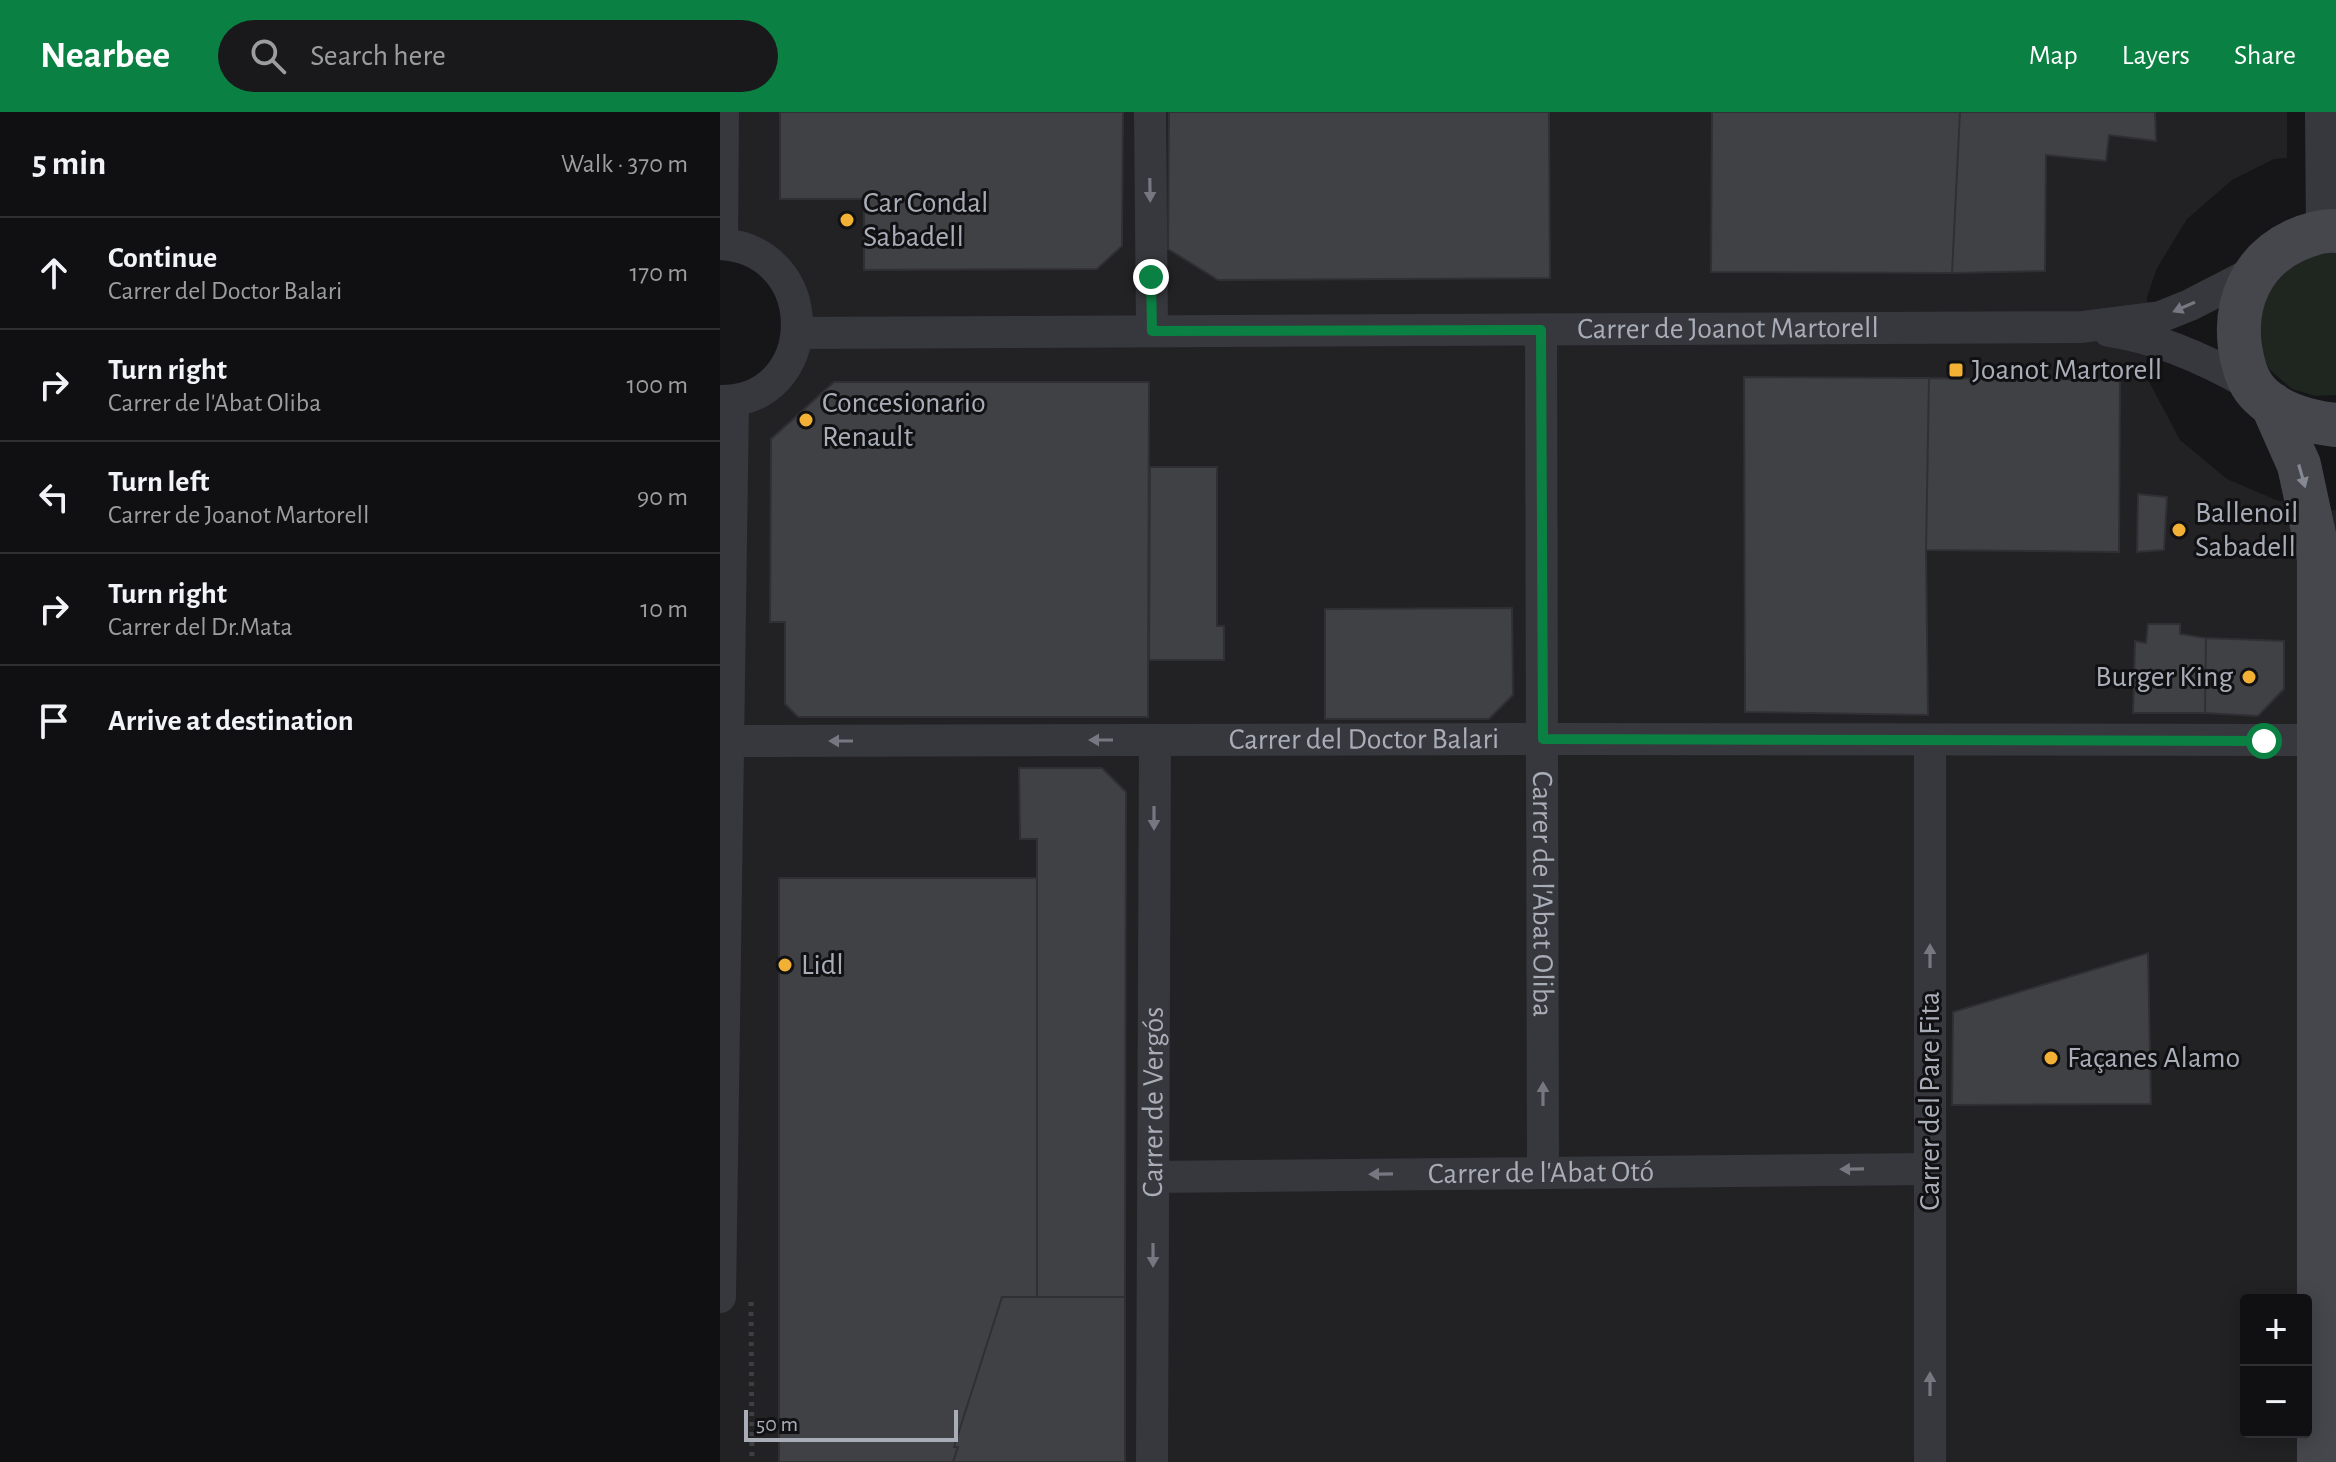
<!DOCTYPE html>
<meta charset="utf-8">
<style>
:root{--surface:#101012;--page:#19191b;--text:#f1f3f6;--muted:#9c9d9f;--line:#303032;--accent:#0b8043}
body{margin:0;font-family:"Alegreya Sans",sans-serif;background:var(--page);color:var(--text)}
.controls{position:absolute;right:24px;bottom:24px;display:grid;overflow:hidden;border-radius:8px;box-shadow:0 4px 20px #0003}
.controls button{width:72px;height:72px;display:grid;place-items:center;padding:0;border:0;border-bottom:2px solid var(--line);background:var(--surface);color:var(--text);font:40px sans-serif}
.scale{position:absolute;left:24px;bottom:20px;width:214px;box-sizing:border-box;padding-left:8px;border:4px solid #a8adb8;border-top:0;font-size:22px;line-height:28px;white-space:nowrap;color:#a8adb8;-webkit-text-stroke:6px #111113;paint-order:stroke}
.stop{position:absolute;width:24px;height:24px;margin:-18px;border:6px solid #0b8043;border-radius:50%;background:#fff}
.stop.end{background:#0b8043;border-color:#fff;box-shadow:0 2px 8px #0008}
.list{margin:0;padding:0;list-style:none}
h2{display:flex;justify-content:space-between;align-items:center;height:104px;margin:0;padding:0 32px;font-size:34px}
h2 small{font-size:26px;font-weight:400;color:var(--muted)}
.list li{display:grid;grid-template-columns:52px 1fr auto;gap:24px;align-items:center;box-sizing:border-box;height:112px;padding:0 32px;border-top:2px solid var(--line)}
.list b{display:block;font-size:30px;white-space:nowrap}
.list p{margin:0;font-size:26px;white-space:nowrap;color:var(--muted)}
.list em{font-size:26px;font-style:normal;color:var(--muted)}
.icon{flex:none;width:44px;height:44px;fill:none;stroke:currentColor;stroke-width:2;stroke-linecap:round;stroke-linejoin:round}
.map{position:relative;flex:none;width:1616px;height:1350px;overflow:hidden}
header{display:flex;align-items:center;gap:48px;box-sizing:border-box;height:112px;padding:0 40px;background:var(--accent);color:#fff}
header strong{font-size:38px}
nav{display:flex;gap:44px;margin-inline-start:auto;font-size:28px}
.search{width:560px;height:72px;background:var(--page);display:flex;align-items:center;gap:20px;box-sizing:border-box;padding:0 28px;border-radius:44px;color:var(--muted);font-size:30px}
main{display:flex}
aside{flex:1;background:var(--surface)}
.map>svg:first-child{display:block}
</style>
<header>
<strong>Nearbee</strong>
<div class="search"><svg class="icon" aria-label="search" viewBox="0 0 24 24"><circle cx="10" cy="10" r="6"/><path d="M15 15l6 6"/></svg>Search here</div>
<nav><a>Map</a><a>Layers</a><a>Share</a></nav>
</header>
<main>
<aside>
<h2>5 min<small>Walk · 370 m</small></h2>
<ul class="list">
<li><svg class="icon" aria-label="ahead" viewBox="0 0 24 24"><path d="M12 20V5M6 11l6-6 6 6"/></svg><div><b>Continue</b><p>Carrer del Doctor Balari</p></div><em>170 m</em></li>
<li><svg class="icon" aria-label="right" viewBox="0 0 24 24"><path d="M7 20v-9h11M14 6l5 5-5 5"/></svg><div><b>Turn right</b><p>Carrer de l'Abat Oliba</p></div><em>100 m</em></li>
<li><svg class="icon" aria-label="left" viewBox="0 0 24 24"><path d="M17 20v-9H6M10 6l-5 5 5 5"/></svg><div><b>Turn left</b><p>Carrer de Joanot Martorell</p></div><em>90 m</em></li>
<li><svg class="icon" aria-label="right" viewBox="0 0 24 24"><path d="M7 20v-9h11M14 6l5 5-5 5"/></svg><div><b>Turn right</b><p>Carrer del Dr.Mata</p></div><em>10 m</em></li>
<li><svg class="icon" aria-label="arrive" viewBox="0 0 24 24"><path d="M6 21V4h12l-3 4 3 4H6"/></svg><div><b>Arrive at destination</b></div></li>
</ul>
</aside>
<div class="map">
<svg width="1616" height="1350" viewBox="0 0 1616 1350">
<rect width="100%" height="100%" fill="#161618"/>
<path fill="#222225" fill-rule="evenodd" d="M0 0H1567V46L1554 47 1512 68 1467 107 1437 156 1427 185 1426 264 1460 328 1507 367 1556 388 1605 399 1616 398V1350H0V1185L13 289 39 280 77 193 11 133ZM1526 1188H1586V1320H1526Z"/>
<path fill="#1e261f" d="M1600 140 1616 141V283L1596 284 1572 277 1550 258 1537 235 1539 185 1555 162Z"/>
<path fill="#404145" stroke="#303034" stroke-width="2" d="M60 0H403L402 134 377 157 144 158V87H60Z
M449 0H829L830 166 498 168 448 137Z
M992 0H1240L1232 161 991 160Z
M1240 0H1435L1436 29 1389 23 1386 49 1326 43 1325 159 1232 161Z
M1024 265 1209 266 1206 438 1208 603 1025 600Z
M1209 266 1400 268 1399 440 1206 438Z
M114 270H429L428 605H78L65 592V510H50L51 327Z
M430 355H497V514H504V548H429Z
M1418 382 1447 385 1444 438 1417 440Z
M792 496 793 583 769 607H605V497Z
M1428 512H1460V522L1486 526 1485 601H1413L1415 529 1426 531Z
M1486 526 1564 529V577L1538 604 1485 601Z
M299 656H382L406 680 405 1185H317V727H300Z
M59 766H317V1185H282L234 1335H238L233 1350H59Z
M1428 841 1431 992 1232 993 1233 900Z
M282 1185H405V1350H233L238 1335H234Z"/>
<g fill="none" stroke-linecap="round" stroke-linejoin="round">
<path stroke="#3d3f44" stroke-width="5" stroke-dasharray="4 6" stroke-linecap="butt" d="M31 1190 32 1350"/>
<g stroke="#37383d" stroke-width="32">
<path d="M430 0 432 219"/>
<path d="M1601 0 1602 119"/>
<path d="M0 132C104 138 101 290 0 289"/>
<path d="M2 132 3 0"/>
<path id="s1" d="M821 218 823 1060"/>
<path d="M1389 219C1439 226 1487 248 1531 273"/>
<path id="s2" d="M78 221 1362 215 1440 205 1470 193 1534 160"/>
<path d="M1210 628V1350"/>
<path id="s3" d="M0 629 823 627 1616 628"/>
<path id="s4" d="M433 1065 1210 1057"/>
<path d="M0 1185 13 289"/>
<path id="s5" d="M432 1350 435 628"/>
</g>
<path stroke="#45474d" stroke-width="44" d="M1616 119C1602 118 1587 123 1574 129 1532 149 1514 190 1520 235 1522 248 1526 265 1534 276 1552 300 1587 310 1616 313
M1552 292 1579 353 1599 446V1350"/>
</g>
<defs><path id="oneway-solid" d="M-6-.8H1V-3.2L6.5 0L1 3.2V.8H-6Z" transform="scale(2)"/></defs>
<g fill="#757881">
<use href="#oneway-solid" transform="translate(430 78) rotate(89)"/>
<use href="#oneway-solid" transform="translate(1464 195) rotate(156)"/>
<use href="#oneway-solid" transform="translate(381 628) rotate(180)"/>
<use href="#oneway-solid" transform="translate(121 629) rotate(180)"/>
<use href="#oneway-solid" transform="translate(434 706) rotate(90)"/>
<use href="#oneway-solid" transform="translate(1210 844) rotate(-90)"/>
<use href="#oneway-solid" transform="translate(823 982) rotate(-90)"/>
<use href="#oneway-solid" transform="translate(1132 1057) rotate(179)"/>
<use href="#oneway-solid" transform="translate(661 1062) rotate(179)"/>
<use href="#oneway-solid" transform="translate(433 1143) rotate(90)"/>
<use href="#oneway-solid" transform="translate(1210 1272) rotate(-90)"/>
</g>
<use fill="#858993" href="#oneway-solid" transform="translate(1582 364) rotate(74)"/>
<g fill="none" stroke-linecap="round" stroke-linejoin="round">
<path stroke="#0b8043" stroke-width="10" d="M431 165 432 219 821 218 823 627 1544 629"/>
</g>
<g fill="#f2b134" stroke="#111113" stroke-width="3">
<circle cx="127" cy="108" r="8"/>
<rect x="1228" y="250" width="16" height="16" rx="4"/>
<circle cx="86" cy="308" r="8"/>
<circle cx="1459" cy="418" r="8"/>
<circle cx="1529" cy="565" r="8"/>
<circle cx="65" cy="853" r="8"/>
<circle cx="1331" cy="946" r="8"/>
</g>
<g text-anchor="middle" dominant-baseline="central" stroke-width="6" stroke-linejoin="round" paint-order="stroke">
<g font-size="30" fill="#a8adb8" stroke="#111113" text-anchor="start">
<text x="143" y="91">Car Condal<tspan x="143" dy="34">Sabadell</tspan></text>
<text x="1252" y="258">Joanot Martorell</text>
<text x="102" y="291">Concesionario<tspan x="102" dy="34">Renault</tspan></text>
<text x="1475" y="401">Ballenoil<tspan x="1475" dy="34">Sabadell</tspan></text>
<text x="1513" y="565" text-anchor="end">Burger King</text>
<text x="81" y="853">Lidl</text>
<text x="1347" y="946">Façanes Alamo</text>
</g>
<g font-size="30" fill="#a8adb8" stroke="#111113">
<text stroke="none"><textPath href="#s2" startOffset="930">Carrer de Joanot Martorell</textPath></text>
<text stroke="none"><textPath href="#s3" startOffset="644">Carrer del Doctor Balari</textPath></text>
<text stroke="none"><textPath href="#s1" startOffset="564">Carrer de l'Abat Oliba</textPath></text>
<text stroke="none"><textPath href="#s5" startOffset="360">Carrer de Vergós</textPath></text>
<text transform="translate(1210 989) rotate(-90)">Carrer del Pare Fita</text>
<text stroke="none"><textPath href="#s4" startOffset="388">Carrer de l'Abat Otó</textPath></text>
</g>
</g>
</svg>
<div class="controls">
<button>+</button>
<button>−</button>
</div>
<div class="scale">50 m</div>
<div class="stop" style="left:1544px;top:629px"></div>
<div class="stop end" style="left:431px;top:165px"></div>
</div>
</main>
